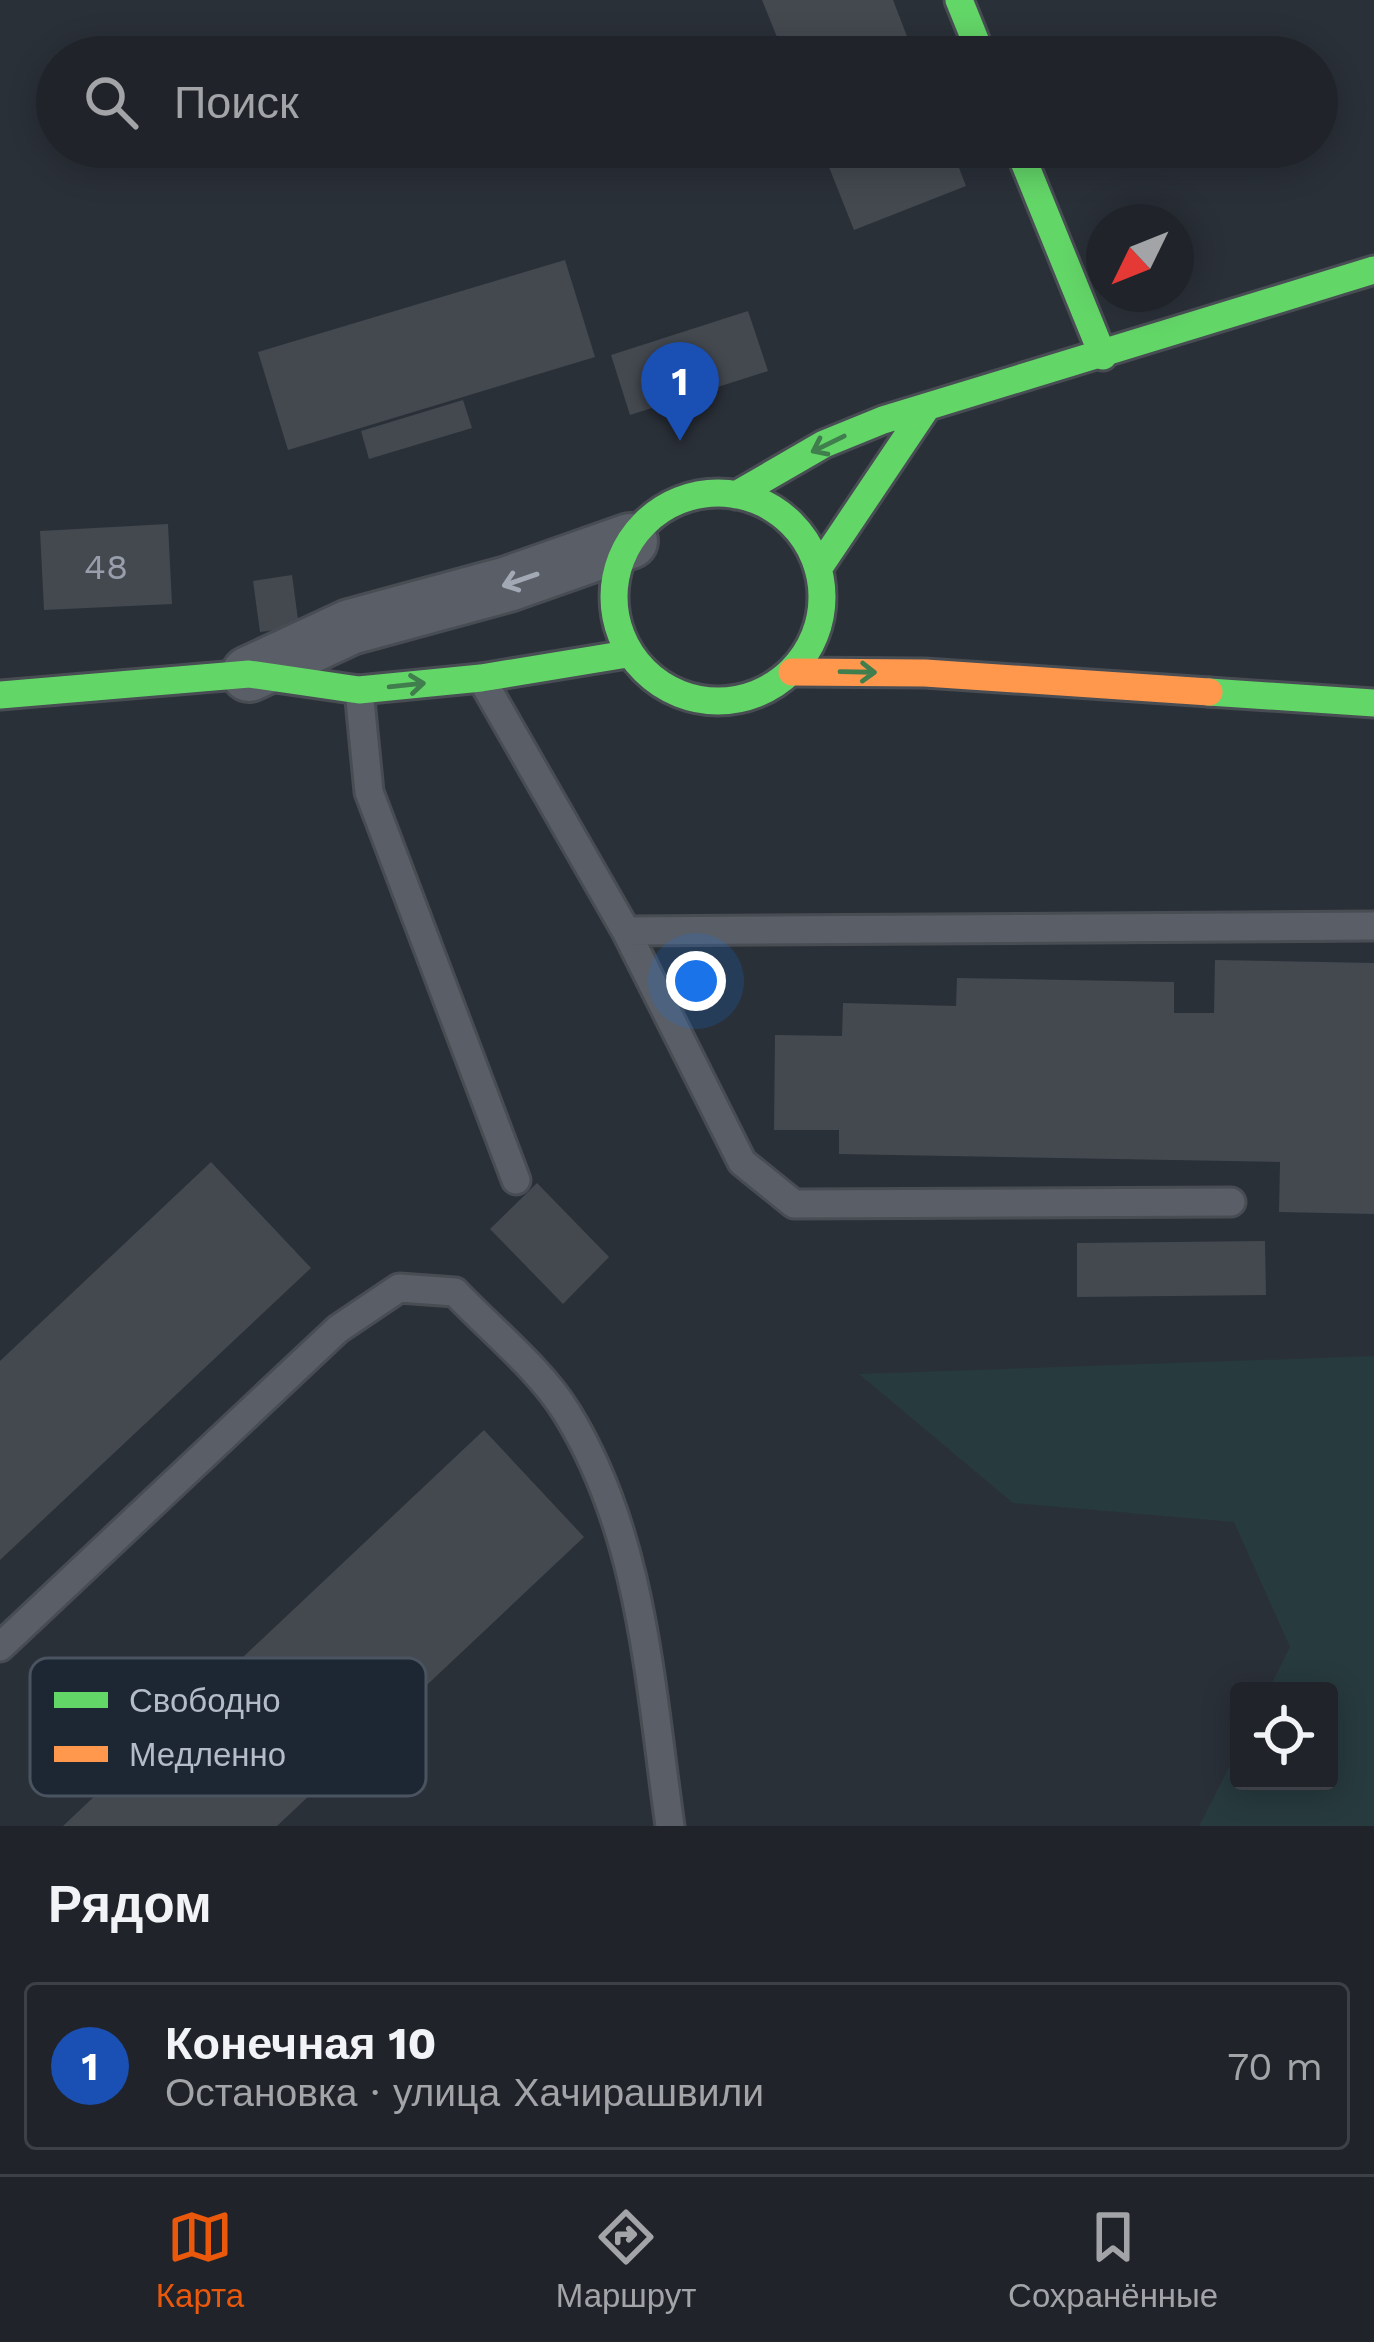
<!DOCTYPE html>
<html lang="ru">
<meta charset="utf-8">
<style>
:root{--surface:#20242a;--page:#282c32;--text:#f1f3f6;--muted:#a2a4a8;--line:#3d4147;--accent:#ea580c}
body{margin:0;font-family:"Work Sans",sans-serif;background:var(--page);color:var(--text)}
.controls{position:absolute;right:36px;bottom:36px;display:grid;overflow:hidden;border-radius:12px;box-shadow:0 6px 30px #0003}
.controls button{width:108px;height:108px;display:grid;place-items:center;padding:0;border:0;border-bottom:3px solid var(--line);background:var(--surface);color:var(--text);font:60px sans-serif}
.compass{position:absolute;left:1086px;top:204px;width:108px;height:108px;border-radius:50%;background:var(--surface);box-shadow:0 6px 30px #0003;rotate:227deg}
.you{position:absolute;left:696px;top:981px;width:42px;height:42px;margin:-30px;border:9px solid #fff;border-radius:50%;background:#1a73e8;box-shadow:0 0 0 18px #1a73e833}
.badge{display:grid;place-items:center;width:78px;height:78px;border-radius:50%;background:var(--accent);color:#fff;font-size:39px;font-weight:700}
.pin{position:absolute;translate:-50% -99px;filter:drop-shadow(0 3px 6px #0008)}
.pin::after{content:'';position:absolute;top:63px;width:42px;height:36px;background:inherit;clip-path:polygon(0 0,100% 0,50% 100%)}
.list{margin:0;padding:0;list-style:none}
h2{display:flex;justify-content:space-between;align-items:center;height:156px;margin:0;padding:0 48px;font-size:51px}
h2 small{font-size:39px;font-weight:400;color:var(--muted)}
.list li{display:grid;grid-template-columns:78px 1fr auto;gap:36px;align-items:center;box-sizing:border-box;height:168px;margin:0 24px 24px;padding:0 24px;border:3px solid var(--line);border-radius:12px}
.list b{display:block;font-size:45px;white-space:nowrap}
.list p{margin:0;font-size:39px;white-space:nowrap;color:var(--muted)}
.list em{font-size:39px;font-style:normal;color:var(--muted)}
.icon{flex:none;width:66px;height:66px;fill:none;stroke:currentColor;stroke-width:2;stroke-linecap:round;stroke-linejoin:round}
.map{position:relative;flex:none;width:1374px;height:1826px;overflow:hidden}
.search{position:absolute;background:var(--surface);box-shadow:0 6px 30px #0003;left:36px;right:36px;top:36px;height:132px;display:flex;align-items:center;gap:30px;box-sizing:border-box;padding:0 42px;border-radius:66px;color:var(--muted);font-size:45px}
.sheet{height:348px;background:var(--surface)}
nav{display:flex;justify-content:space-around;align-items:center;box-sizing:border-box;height:168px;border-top:3px solid var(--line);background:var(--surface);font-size:33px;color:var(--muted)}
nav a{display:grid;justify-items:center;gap:6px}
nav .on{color:var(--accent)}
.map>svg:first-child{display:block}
</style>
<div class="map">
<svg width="1374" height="1826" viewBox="0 0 1374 1826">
<rect width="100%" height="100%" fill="#2a3038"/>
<path fill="#273a3e" d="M1374 1356V1826H1199L1239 1748V1781H1329V1691H1268L1290 1647 1234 1522 1013 1503 859 1374Z"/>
<path fill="#444950" d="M762 0H893L915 57H785Z
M821 147H951L966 186 854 230Z
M565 260 595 357 288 450 258 352Z
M748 311 768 371 630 415 611 355Z
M463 400 472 428 369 459 361 431Z
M168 524 172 604 44 610 40 531Z
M292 575 299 627 260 632 253 581Z
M1215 960 1374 963V1214L1279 1212 1280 1162 839 1154V1130H774L775 1035 842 1036 843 1003 956 1006 957 978 1174 982V1013H1214Z
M211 1162 311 1268 0 1560V1361Z
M537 1183 609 1257 563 1304 490 1229Z
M1265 1241 1266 1295 1077 1297V1243Z
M484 1430 584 1537 277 1826H63L100 1791 69 1759 106 1724 137 1757Z"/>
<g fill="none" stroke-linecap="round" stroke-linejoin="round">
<defs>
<path id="lane" d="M481 678 626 931 1374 926
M359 690 369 792 516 1180
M626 931 742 1162 794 1204 1231 1202
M0 1647 338 1329 399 1288 455 1292C491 1330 540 1369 567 1413 643 1536 650 1686 670 1826"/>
<path id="street" d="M249 674 350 627 508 584 630 541"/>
<path id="fast" d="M959 0 982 57
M1018 147 1103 356
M614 597a104 104 0 1 1 208 0a104 104 0 1 1-208 0Z
M736 495 824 444 883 420 1374 270
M818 569 927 407
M1209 692 1374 703
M0 695 249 674 359 690 481 678 627 654"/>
<path id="slow" d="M792 672 925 673 1209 692"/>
</defs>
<use href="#lane" stroke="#484c53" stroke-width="33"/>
<use href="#street" stroke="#484c53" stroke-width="60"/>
<use href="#fast" stroke="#484c53" stroke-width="33"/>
<use href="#slow" stroke="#484c53" stroke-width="33"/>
<use href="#lane" stroke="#5a5e66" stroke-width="27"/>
<use href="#street" stroke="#5a5e66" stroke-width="54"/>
<use href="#fast" stroke="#63d668" stroke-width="27"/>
<use href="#slow" stroke="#ff974d" stroke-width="27"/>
</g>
<defs><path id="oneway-shaft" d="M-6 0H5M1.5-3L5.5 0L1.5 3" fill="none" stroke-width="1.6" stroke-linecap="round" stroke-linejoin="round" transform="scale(3)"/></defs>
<g stroke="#407e4e">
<use href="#oneway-shaft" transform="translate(828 444) rotate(154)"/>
<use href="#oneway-shaft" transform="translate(858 672) rotate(1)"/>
<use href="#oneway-shaft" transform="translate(407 685) rotate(-6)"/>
</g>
<use stroke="#a2a9b5" href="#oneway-shaft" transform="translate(520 580) rotate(161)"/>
<g text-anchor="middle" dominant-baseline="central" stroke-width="9" stroke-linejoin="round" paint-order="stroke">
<g font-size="36" fill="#989fab">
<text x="106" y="567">48</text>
</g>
</g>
<rect x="30" y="1658" width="396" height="138" rx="18" fill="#1d2633" stroke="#4a5360" stroke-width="3"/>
<rect x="54" y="1692" width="54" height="16" fill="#63d668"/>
<rect x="54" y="1746" width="54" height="16" fill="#ff974d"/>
<g font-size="33" fill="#b4bcc9">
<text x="129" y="1712">Свободно</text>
<text x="129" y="1766">Медленно</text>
</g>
</svg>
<div class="controls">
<button><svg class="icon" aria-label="locate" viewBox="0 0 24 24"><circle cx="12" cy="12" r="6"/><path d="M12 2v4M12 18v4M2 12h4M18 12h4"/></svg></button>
</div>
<svg class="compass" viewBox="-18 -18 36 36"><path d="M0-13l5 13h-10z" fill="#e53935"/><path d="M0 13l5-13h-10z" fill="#a2a4a8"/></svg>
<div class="you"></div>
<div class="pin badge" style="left:680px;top:441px;background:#1a4fb4">1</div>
<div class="search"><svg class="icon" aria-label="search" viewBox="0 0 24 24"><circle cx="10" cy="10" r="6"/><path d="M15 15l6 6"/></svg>Поиск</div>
</div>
<section class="sheet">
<h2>Рядом<small></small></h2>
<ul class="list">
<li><span class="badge" style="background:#1a4fb4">1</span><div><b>Конечная 10</b><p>Остановка · улица Хачирашвили</p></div><em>70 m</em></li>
</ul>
</section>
<nav>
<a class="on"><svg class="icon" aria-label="map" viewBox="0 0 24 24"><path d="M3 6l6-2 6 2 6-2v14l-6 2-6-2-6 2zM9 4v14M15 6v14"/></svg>Карта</a>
<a><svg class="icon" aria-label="directions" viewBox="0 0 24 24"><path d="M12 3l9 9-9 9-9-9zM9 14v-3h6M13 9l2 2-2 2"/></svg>Маршрут</a>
<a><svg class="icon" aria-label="saved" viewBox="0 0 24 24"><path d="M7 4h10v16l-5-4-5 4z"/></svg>Сохранённые</a>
</nav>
